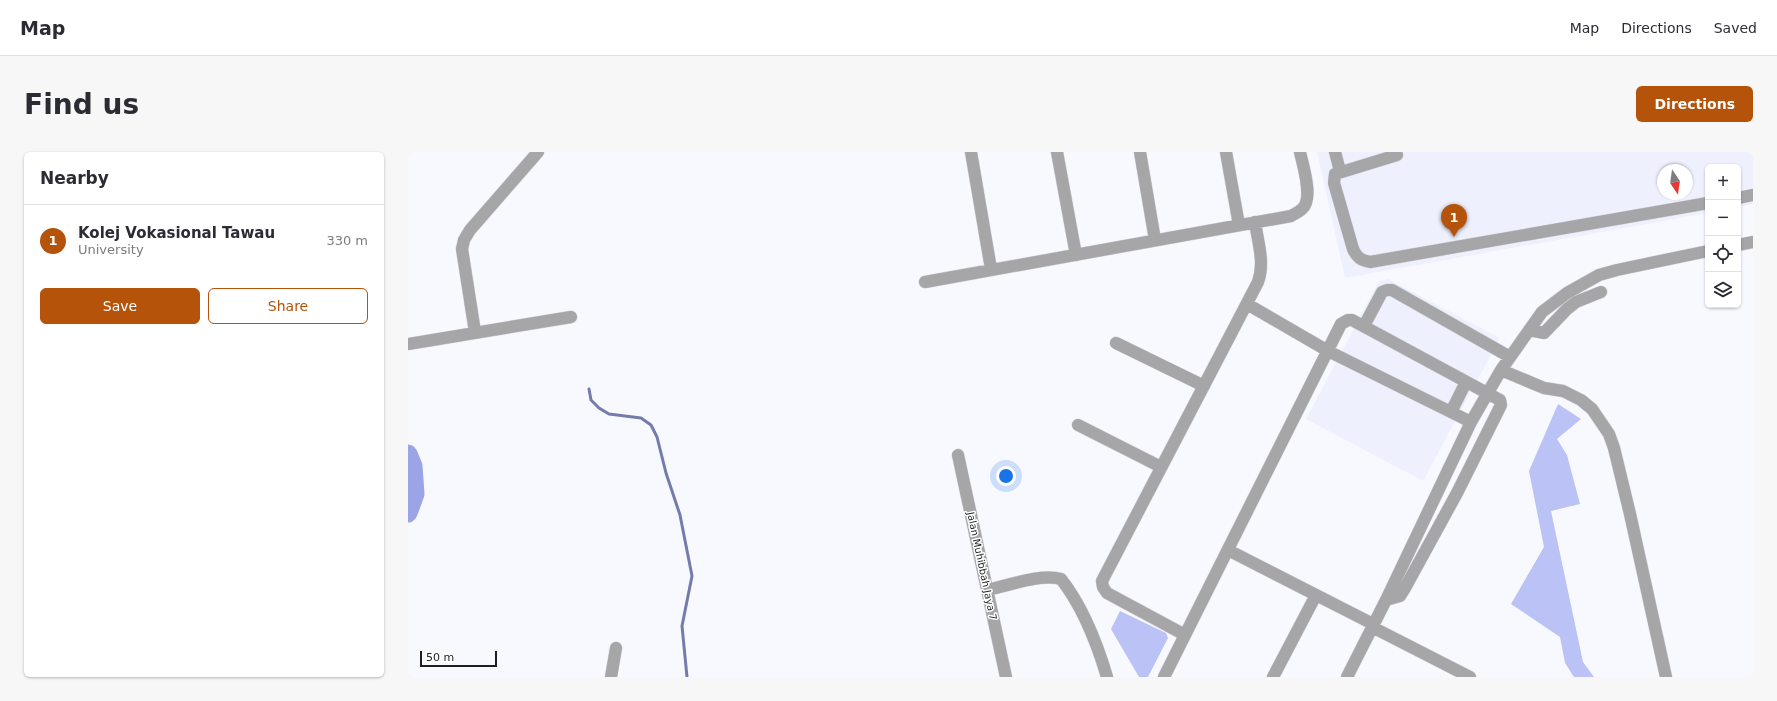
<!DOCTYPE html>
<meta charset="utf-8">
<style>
:root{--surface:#fff;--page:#f7f7f7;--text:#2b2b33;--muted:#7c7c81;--line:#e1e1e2;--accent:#b45309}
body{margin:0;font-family:"DejaVu Sans",sans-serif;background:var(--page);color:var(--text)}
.controls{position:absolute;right:12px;top:12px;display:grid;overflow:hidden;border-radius:6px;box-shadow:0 1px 3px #0004}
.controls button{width:36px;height:36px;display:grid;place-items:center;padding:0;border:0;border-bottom:1px solid var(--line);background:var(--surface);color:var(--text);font:20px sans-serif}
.compass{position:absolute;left:1249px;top:12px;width:36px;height:36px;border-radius:50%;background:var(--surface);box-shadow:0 1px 3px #0004;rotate:167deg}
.scale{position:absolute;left:12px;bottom:10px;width:77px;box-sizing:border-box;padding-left:4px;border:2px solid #1d1e20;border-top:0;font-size:11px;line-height:14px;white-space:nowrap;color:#1d1e20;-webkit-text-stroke:3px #fff;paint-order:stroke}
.you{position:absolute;left:598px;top:324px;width:14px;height:14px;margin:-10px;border:3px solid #fff;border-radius:50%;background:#1a73e8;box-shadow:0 0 0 6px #1a73e833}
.badge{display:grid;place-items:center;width:26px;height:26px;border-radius:50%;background:var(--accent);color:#fff;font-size:13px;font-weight:700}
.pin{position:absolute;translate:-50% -33px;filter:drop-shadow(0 1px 2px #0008)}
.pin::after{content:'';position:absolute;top:21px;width:14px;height:12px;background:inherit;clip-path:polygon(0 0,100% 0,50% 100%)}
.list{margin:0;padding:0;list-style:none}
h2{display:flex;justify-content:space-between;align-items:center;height:52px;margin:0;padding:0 16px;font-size:17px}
h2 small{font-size:13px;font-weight:400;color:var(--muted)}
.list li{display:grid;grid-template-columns:26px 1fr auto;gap:12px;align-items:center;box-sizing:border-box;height:72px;padding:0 16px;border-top:1px solid var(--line)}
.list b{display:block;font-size:15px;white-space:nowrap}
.list p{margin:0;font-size:13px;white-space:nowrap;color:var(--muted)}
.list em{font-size:13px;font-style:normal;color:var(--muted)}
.actions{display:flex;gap:8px;padding:12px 16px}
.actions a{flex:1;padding:9px 0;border:1px solid var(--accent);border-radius:6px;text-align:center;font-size:14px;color:var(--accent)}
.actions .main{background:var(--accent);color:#fff}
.icon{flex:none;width:22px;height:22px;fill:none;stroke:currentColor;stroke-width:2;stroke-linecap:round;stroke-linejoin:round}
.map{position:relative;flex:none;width:1345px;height:525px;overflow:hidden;border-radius:6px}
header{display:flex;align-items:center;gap:24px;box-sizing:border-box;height:56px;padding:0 20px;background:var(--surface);border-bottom:1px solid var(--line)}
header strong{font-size:19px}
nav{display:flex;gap:22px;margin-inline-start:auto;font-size:14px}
.intro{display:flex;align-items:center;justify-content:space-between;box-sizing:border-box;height:96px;padding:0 24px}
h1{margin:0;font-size:28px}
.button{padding:10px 18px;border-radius:6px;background:var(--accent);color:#fff;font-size:14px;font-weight:700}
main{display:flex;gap:24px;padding:0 24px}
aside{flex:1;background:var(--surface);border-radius:6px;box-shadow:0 1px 3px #0004}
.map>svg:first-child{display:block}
</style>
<header>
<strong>Map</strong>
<nav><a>Map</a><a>Directions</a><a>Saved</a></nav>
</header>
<div class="intro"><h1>Find us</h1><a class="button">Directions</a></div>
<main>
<aside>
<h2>Nearby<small></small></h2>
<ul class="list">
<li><span class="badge">1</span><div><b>Kolej Vokasional Tawau</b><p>University</p></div><em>330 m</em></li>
</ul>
<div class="actions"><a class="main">Save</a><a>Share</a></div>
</aside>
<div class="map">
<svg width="1345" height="525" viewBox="0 0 1345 525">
<rect width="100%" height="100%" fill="#f8f9ff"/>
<path fill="#eef0fe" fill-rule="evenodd" d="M909 0H1345V52L1330 55V15H1300V61L937 126ZM1255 18H1279V42H1255Z
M980 127 1092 186 1015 329 898 267 971 129Z"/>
<path fill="#bac2f6" d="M1150 252 1173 267 1149 287 1159 303 1172 352 1143 359 1175 510 1186 525H1166L1157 511 1152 485 1103 452 1136 395 1121 319Z
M712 459 758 481 760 486 740 525H731L703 477Z"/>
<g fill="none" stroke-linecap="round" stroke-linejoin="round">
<path stroke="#757cab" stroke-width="3" d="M181 237 183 248 191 256 201 262 233 266 243 273 249 285 258 321 272 363 284 424 274 474 279 525"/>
<path stroke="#9ba4e7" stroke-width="19" d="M0 302 5 314 7 342 0 361"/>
<defs>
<path id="minor" d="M563 0 583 117
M649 0 668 103
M732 0 747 88
M818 0 831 73
M927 0 932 19
M989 3 927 22 926 31 945 97C949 106 953 108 962 110L1300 51
M1330 46 1345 43
M1330 93 1345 90
M517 130 883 64C886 62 891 60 894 57 906 47 895 14 892 0
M839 152 920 199 1063 270
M956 174 974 140 979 138H984L1102 205
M1121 178 1136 181 1159 157 1168 150 1193 140
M67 180 54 97 56 88 62 78 130 0
M708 191 796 234
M0 192 163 165
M1093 218 1136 236 1155 239 1173 248 1184 257 1201 282 1206 296 1222 362 1258 525
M1043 260 1058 230
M670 273 753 315
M550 303 598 525
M820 398 965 472
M579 438C599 434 633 421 653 427 675 455 689 491 699 525
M964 475 1062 525
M777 483 699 441 695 435 694 429 850 130C857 111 850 91 847 70
M203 525 208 496
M756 525 933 172 940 168H944L1092 248 1093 253 1049 341 997 436 992 444 978 448
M865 525 908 443
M939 525 978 448 1063 270 1093 218 1134 160 1159 141 1191 123 1209 118 1300 99"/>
</defs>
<use href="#minor" stroke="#d5d6db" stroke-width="13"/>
<use href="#minor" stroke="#a6a6a9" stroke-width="12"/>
</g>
<g text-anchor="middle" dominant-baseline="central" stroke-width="3" stroke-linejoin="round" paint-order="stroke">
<g font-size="10" fill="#1d1e20" stroke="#fff">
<text transform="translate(574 414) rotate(78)">Jalan Muhibbah Jaya 7</text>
</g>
</g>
</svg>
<div class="controls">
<button>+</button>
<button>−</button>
<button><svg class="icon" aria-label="locate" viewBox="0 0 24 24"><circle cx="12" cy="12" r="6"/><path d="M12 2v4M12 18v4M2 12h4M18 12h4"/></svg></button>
<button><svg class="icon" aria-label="layers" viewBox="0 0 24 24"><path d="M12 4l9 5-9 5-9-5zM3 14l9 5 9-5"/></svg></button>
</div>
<svg class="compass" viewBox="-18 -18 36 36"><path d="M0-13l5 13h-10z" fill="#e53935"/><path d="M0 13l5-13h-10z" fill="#7c7c81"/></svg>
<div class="scale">50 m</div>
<div class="you"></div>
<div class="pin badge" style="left:1046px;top:85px">1</div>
</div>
</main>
